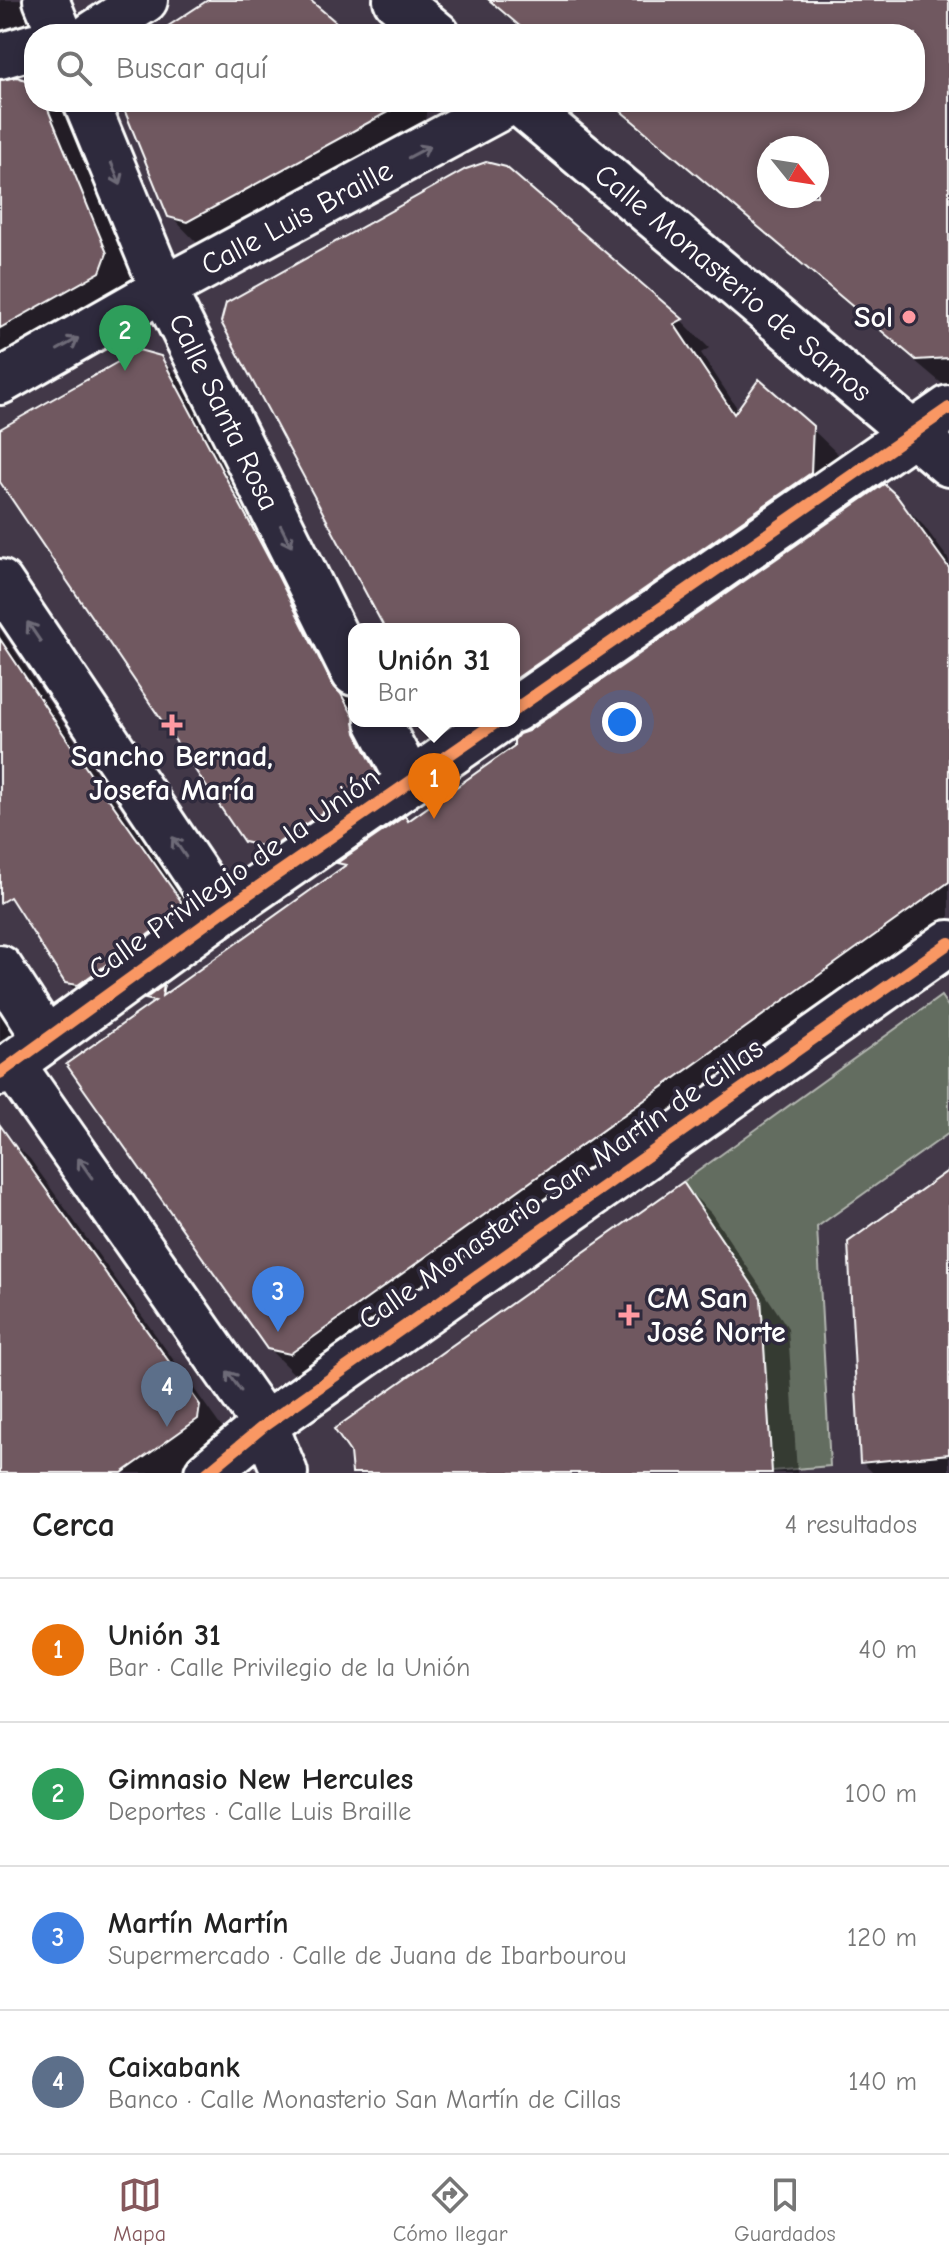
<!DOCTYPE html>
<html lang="es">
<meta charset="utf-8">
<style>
:root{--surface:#fff;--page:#f2f2f2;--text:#222;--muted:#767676;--line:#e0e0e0;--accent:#85585c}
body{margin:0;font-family:"Comic Neue",sans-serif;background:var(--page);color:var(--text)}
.compass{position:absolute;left:757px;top:136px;width:72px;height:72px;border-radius:50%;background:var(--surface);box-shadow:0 4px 12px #0003;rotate:120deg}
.you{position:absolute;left:622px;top:722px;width:28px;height:28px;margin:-20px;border:6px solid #fff;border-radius:50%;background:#1a73e8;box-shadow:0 0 0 12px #1a73e833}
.badge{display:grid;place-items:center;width:52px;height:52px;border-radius:50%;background:var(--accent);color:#fff;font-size:26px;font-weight:700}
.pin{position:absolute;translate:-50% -66px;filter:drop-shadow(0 2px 4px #0008)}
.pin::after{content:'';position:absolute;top:42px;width:28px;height:24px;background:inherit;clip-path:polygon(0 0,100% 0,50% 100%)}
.popup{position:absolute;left:348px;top:623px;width:172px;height:104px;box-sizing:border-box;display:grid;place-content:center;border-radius:16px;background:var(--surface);filter:drop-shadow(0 2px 6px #0005);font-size:26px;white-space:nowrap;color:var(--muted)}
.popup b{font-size:30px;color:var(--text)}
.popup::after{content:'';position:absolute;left:50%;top:100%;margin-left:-16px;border:16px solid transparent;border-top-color:var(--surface)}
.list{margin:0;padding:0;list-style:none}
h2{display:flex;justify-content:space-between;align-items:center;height:104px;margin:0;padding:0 32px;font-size:34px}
h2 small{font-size:26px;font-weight:400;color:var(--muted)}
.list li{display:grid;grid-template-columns:52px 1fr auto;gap:24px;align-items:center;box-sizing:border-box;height:144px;padding:0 32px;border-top:2px solid var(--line)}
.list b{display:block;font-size:30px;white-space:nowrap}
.list p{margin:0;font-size:26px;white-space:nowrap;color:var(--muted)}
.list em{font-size:26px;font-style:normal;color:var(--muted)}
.icon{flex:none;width:44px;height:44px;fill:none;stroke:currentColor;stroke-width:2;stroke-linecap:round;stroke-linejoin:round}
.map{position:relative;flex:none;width:949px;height:1473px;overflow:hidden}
.search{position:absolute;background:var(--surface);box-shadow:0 4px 12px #0003;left:24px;right:24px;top:24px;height:88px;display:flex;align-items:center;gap:20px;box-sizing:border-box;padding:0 28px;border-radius:32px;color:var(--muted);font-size:30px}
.sheet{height:680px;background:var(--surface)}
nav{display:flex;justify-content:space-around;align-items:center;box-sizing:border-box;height:112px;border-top:2px solid var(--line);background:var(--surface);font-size:22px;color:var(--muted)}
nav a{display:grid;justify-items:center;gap:4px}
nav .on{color:var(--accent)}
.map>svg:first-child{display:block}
</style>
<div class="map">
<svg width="949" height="1473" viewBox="0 0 949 1473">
<rect width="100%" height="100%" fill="#423848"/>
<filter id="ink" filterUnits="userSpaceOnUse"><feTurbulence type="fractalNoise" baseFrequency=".0125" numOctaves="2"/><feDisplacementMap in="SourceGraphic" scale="16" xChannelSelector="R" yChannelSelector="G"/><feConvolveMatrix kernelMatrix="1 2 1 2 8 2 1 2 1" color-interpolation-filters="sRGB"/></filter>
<g filter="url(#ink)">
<path fill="#646d60" stroke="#b2b6b0" stroke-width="2" d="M941 996 949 1008V1133L817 1227 830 1466 772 1471 761 1298 683 1182Z"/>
<path fill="#0007" fill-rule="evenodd" d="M0 0H31L46 34 0 65Z
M487 0H949V387H946L608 102H915V34H527ZM769 148H817V196H769Z
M0 82 34 85V102H52L65 114 134 283 0 372Z
M124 102H422L427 107 423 136 216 249 198 244 170 215Z
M505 169 682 321 709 348 701 353 739 411 811 428 840 456 838 502 514 721V629H388Z
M160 357 188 386 303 601 354 704V721H364L404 803 275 869 246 840 0 479V432Z
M884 486 924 526 949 560V930L297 1377 268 1348 154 1004 148 999 164 988 169 993 345 869 340 863 410 823 498 760 495 756 514 743 520 736 529 732Z
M0 629 130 822 137 829 208 931 95 1010 66 981 24 915 0 888Z
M0 1000 35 1055 0 1094Z
M0 1130 30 1159 227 1435 189 1473H0Z
M949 1172V1473H873L862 1462Z
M683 1185 711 1213 788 1328 797 1473H354Z"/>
<path fill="#705961" stroke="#fff" stroke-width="2" fill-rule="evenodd" d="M208 0H310L350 34H156Z
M489 0H949V358L916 360 610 102H915V34H529ZM769 148H817V196H769Z
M17 77 34 83V102H45L107 253 100 272 0 328V80Z
M121 102H406L187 222 168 217Z
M486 162 506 167 683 319 674 324 734 414 759 379 813 426 811 473 514 680V629H385L221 322 226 303 466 169Z
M139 350 161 356 275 570 332 684 341 694 354 717 356 733 378 774 271 848 244 842 0 482V429Z
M884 484 896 495 949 568V882L290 1354 267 1349 66 1064 155 1001 145 999 164 985 162 996 346 865 337 863 405 816 408 821 514 746V740L519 734 528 731Z
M0 639 107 799H109L181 901 178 913 78 985 65 983 10 897 0 903Z
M0 1125 200 1405 198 1419 122 1473H0Z
M949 1170V1454L860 1463 848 1242Z
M683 1182 761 1298 772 1473H352L350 1452 334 1429Z"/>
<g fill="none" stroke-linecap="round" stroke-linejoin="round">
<defs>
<path id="minor" d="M46 0 60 34
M396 0 437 34
M93 34 145 0
M0 56 34 46
M86 102 163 289 354 673
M518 102 949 464
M0 382 163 289 511 102
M0 582 222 912
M514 710 949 408
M378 721 410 782
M0 968 46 1039
M12 1064 265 1425 285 1473
M0 1073 222 912 498 721
M207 1473 265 1425 949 943"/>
</defs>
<use href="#minor" stroke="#fff" stroke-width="50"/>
<use href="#minor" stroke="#2f2a3d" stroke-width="44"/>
<defs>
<path id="cycleway" d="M514 710 949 408
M0 1073 222 912 498 721
M207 1473 265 1425 949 943"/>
</defs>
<use href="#cycleway" stroke="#2f2a3d" stroke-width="17"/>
<use href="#cycleway" stroke="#f99763" stroke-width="12"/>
</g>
<defs><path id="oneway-shaft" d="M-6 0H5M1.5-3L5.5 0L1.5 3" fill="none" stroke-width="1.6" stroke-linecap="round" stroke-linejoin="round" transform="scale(2)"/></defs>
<g stroke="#6d6a77">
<use href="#oneway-shaft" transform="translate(419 152) rotate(-28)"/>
<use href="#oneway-shaft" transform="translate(116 174) rotate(67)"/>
<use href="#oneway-shaft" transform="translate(68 344) rotate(-29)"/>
<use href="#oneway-shaft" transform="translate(286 536) rotate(63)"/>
<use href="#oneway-shaft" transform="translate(34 632) rotate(-124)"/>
<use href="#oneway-shaft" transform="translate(179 847) rotate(-124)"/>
<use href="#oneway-shaft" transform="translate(85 1168) rotate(-125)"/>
<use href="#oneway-shaft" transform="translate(234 1381) rotate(-125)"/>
</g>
</g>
<g fill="#ff9aa2" stroke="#2f2a3d" stroke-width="3">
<circle cx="909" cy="317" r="8"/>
<path d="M168 713h8v8h8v8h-8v8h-8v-8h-8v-8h8z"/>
<path d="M625 1303h8v8h8v8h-8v8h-8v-8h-8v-8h8z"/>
</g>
<g text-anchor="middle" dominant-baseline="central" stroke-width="7" stroke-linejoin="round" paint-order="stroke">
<g font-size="30" fill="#fff" stroke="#2f2a3d">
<text transform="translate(297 218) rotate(-28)">Calle Luis Braille</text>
<text transform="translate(733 283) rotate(40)">Calle Monasterio de Samos</text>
<text transform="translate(224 412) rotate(64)">Calle Santa Rosa</text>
<text transform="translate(234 874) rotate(-35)">Calle Privilegio de la Unión</text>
<text transform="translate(561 1184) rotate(-35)">Calle Monasterio San Martín de Cillas</text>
</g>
<g font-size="30" font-weight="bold" fill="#fff" stroke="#2f2a3d" text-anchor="end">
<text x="893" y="317">Sol</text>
<text x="172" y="756" text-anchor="middle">Sancho Bernad,<tspan x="172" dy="34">Josefa María</tspan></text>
<text x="647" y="1298" text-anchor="start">CM San<tspan x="647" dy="34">José Norte</tspan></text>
</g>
</g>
</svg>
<svg class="compass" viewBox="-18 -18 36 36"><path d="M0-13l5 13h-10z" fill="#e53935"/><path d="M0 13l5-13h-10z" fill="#767676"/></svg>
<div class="you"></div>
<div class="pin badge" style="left:434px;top:819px;background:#e8710a">1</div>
<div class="popup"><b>Unión 31</b>Bar</div>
<div class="pin badge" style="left:125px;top:371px;background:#2e9e5b">2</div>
<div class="pin badge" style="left:278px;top:1332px;background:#3f7fe0">3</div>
<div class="pin badge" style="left:167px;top:1427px;background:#5c6f8a">4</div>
<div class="search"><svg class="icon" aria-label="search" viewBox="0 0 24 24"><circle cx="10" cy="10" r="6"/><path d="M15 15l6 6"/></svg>Buscar aquí</div>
</div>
<section class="sheet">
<h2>Cerca<small>4 resultados</small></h2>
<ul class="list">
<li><span class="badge" style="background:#e8710a">1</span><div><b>Unión 31</b><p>Bar · Calle Privilegio de la Unión</p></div><em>40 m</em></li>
<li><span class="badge" style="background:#2e9e5b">2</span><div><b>Gimnasio New Hercules</b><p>Deportes · Calle Luis Braille</p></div><em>100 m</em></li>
<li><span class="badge" style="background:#3f7fe0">3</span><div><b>Martín Martín</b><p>Supermercado · Calle de Juana de Ibarbourou</p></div><em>120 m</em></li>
<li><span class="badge" style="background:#5c6f8a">4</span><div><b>Caixabank</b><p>Banco · Calle Monasterio San Martín de Cillas</p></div><em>140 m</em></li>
</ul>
</section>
<nav>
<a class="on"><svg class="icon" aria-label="map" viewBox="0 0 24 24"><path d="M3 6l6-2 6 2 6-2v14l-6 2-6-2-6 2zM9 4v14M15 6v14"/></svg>Mapa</a>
<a><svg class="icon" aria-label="directions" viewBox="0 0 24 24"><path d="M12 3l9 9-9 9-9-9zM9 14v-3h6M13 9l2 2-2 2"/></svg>Cómo llegar</a>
<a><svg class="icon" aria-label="saved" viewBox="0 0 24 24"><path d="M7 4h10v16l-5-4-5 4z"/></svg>Guardados</a>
</nav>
